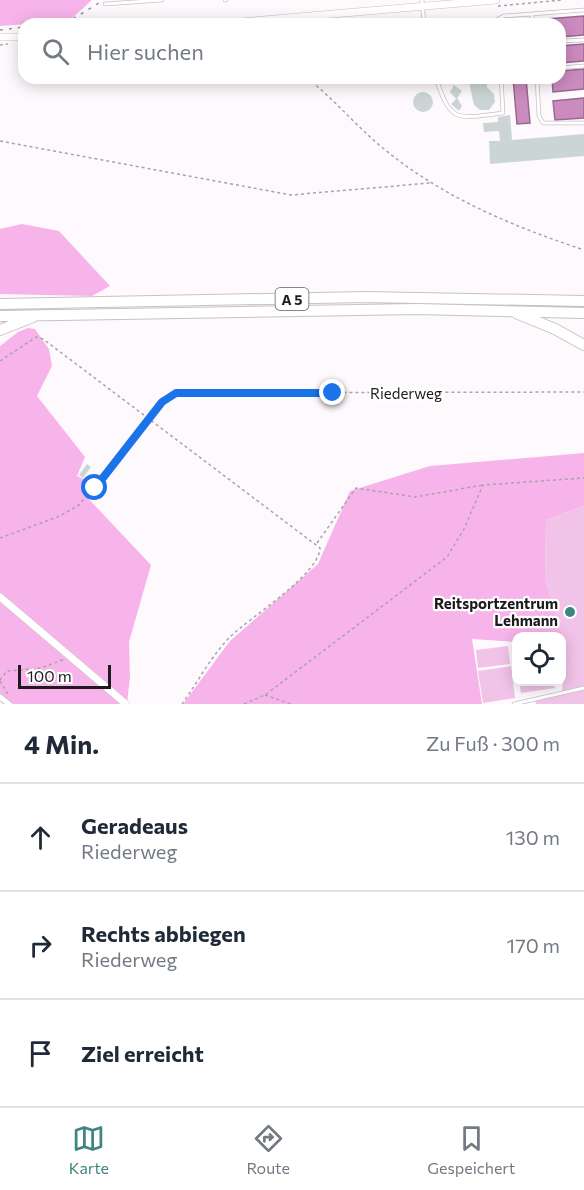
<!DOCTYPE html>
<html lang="de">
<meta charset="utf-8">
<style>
:root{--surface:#fff;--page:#f2f2f3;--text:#1f2937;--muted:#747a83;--line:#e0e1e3;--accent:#3f8681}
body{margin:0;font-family:Commissioner,sans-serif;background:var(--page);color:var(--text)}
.controls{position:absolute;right:18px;bottom:18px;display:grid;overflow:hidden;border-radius:12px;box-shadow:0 3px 15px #0003}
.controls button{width:54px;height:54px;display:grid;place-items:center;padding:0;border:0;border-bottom:2px solid var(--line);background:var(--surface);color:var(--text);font:30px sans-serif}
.scale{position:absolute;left:18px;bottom:15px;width:93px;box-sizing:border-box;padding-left:6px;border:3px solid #1d1b1d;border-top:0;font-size:16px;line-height:21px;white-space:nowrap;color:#1d1b1d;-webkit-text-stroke:4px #fff;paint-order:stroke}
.stop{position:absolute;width:18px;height:18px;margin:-14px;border:4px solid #1a73e8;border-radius:50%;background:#fff}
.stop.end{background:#1a73e8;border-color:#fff;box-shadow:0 2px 6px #0008}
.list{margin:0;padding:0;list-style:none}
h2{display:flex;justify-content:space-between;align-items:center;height:78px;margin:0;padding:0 24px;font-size:26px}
h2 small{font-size:20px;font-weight:400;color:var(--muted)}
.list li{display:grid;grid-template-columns:39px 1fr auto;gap:18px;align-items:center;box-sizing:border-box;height:108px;padding:0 24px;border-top:2px solid var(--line)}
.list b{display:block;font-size:22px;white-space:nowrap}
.list p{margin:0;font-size:20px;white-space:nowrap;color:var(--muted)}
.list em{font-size:20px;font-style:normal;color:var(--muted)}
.icon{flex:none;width:33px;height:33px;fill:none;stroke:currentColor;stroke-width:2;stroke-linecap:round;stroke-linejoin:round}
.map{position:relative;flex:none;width:584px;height:704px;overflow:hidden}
.search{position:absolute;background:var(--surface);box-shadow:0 3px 15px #0003;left:18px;right:18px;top:18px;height:66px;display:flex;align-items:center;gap:15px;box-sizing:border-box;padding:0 21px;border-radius:18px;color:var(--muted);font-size:22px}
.sheet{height:402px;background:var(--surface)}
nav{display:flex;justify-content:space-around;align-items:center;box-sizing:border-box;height:84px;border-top:2px solid var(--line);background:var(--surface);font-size:16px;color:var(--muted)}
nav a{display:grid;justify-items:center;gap:3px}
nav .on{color:var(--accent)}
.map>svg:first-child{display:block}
</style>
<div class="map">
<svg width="584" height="704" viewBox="0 0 584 704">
<rect width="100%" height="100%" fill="#fef9fd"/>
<path fill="#f2c3e8" d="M584 506V704H536L535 700 562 692 566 646 545 579 546 520Z
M508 646 510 664 478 668 476 650Z
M511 666 515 698 483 703 478 671Z
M519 682H554L555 688 521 693Z"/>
<path fill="#f7b4ea" d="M0 0H92L69 21 0 26Z
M22 224 59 231 110 286 92 296 0 294V229Z
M28 328 35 329 49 349 52 366 37 396 85 457 77 476 89 482 91 488 85 495 151 565 129 642 130 676 127 704H14L0 693V346L18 332Z
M584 453V506L546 520 545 579 566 646H562V636H516V642L472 639 482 704H183L230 641 318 564 350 491 430 466Z"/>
<path fill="#cb8bbf" stroke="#97698e" stroke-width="1.5" d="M584 16V35L560 37V24H546V19Z
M584 44V61L560 63V46Z
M584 69V89L553 92 552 78H560V71Z
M513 78H526L530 123 517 124Z
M584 98V118L555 120 553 101Z"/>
<path fill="#cbd6d4" d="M468 78H487V87L494 94 495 102 489 110H480L474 105Z
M454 85 462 91 457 98 462 106 459 111 451 104 456 99 450 92Z
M413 102a10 10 0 1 1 20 0a10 10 0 1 1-20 0Z
M510 115 512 140 584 134V156L490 164 489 141H500L499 131 484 132 483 123 498 122V117Z
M87 464 91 467 83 478 79 475Z"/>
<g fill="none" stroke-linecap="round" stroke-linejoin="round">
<defs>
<path id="service" d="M225 0H226
M422 0 424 24
M105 4 162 0
M532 14 533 24
M488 24 504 16 584 10
M560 41 584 40
M560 68 584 66
M436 78C451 125 458 118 503 113L501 78
M537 78 539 116 543 123H584
M514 704 584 688"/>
<path id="minor" d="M0 697 9 704"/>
<path id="tertiary" d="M217 24 496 0
M0 37H24
M0 597 126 704"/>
<path id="motorway" d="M0 304 365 297 584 301
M516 313 555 329 584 345
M0 316 417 309 584 313
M0 330 33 317"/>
</defs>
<use href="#service" stroke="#c8c1c6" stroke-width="4.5"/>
<use href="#minor" stroke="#c8c1c6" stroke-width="7"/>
<use href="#tertiary" stroke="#c8c1c6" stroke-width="8"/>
<use href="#motorway" stroke="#c8c1c6" stroke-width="12"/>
<path stroke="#a7a3a6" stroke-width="1.5" stroke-dasharray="3 3" stroke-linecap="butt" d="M498 6 562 0
M153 24 212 19
M0 45 8 44
M307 78C334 99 357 127 384 149 444 198 512 226 584 250
M0 141 291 195 430 183
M0 361 36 337 43 339 320 548C319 575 250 617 230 637 211 656 198 682 182 704
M0 538 60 516 79 505 163 402 176 393 584 392
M317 543 356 488 415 497 483 485
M0 680 7 671 41 668 65 659
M0 681 9 696
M265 695 291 704
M244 704 265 695 447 557 464 529 483 485 584 478"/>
<use href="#service" stroke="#fff" stroke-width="3"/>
<use href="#minor" stroke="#fff" stroke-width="5"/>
<use href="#tertiary" stroke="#fff" stroke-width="7"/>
<use href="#motorway" stroke="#fff" stroke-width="10"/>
<path stroke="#949194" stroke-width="1.5" stroke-dasharray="3 6" stroke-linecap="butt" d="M56 24 71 20 104 0
M0 30 24 27"/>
</g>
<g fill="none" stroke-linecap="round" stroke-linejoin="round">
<path stroke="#1a73e8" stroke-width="8" d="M95 488 162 402 176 393H333"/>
</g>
<circle fill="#3f8681" stroke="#fff" stroke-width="2" cx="570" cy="612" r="6"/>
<g text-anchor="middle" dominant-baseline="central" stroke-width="4.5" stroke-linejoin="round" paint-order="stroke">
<rect fill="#fff" stroke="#615f61" stroke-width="1.5" x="275.5" y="288" width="33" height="22" rx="4.5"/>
<g font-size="14" font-weight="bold" fill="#1d1b1d">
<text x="292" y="299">A 5</text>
</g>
<g font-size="15" fill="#1d1b1d" stroke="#fff">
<text x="406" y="393">Riederweg</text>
</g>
<g font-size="15" font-weight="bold" fill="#1d1b1d" stroke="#fff" text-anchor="end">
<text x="558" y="603">Reitsportzentrum<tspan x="558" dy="17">Lehmann</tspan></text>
</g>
</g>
</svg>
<div class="controls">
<button><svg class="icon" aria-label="locate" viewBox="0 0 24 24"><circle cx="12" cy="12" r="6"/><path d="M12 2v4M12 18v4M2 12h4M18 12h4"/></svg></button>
</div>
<div class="scale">100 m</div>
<div class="stop" style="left:95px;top:488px"></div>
<div class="stop end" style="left:333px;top:393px"></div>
<div class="search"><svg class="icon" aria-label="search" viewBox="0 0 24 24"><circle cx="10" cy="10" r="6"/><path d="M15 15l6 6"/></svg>Hier suchen</div>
</div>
<section class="sheet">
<h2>4 Min.<small>Zu Fuß · 300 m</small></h2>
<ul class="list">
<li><svg class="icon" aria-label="ahead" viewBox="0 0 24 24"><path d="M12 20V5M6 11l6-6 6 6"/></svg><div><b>Geradeaus</b><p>Riederweg</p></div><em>130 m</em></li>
<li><svg class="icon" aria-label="right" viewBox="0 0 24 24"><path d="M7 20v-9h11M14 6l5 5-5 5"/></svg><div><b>Rechts abbiegen</b><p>Riederweg</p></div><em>170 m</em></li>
<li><svg class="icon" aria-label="arrive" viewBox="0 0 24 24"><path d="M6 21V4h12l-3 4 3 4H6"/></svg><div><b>Ziel erreicht</b></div></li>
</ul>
</section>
<nav>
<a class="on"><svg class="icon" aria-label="map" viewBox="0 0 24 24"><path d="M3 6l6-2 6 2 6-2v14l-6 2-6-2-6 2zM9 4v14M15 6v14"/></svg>Karte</a>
<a><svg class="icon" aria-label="directions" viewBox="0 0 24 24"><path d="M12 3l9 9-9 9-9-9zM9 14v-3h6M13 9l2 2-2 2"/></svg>Route</a>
<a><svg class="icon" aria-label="saved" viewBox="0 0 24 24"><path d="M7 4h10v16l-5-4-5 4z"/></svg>Gespeichert</a>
</nav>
